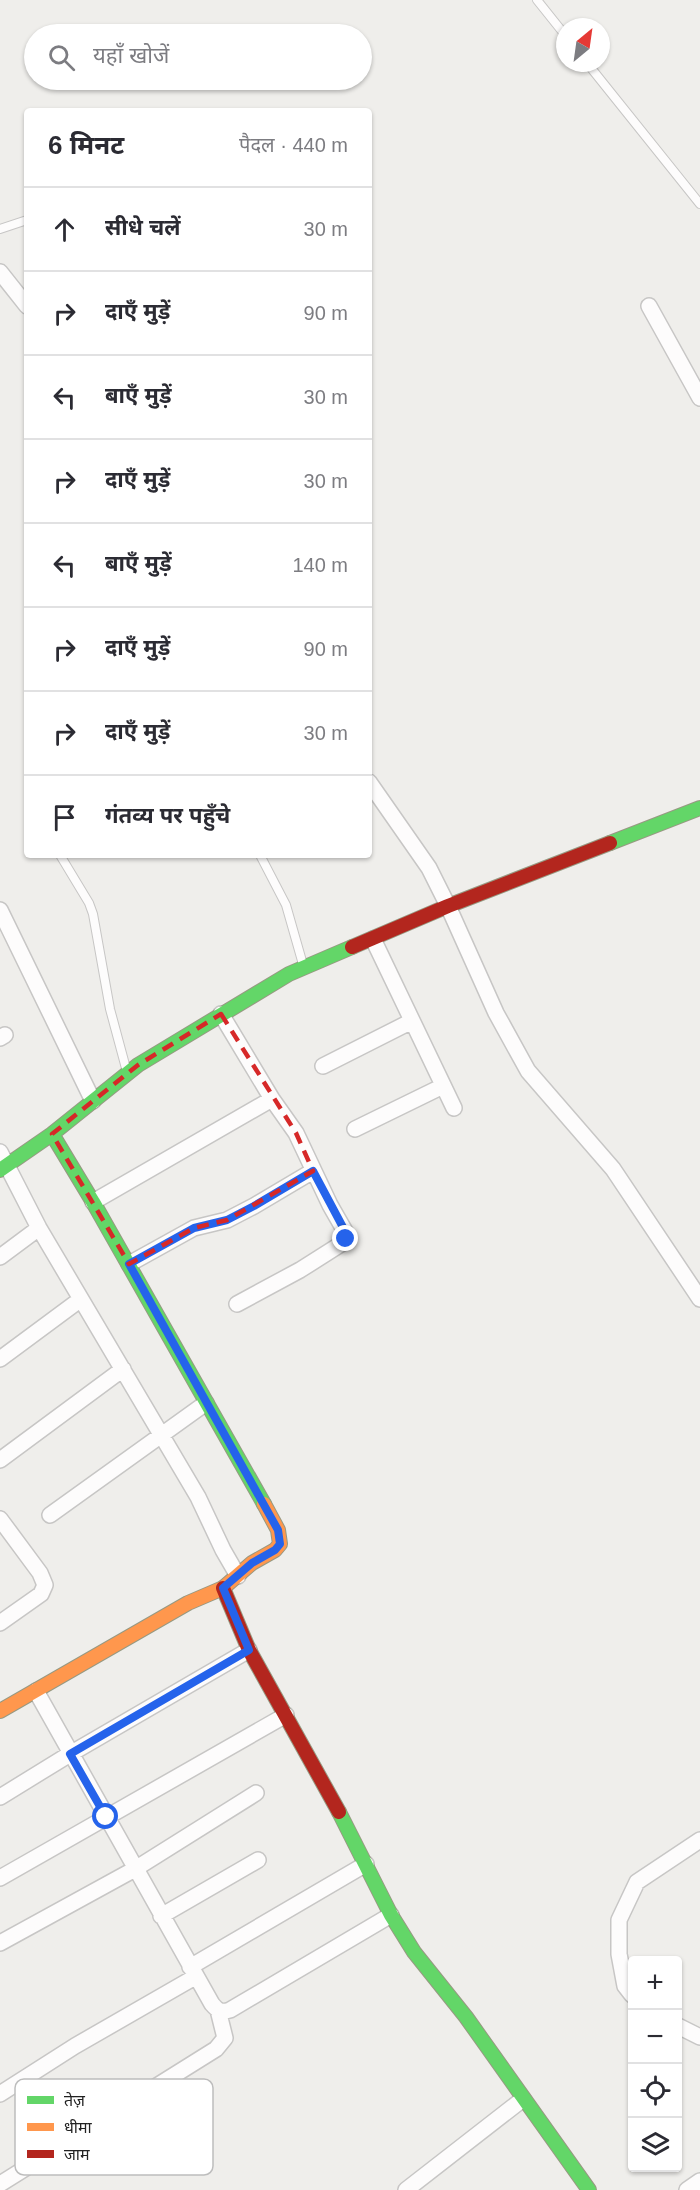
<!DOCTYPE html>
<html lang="hi">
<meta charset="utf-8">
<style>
:root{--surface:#fff;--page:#f7f7f7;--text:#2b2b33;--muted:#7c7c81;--line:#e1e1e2}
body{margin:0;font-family:Helvetica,"Noto Sans Devanagari",sans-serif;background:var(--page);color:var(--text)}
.controls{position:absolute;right:18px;bottom:18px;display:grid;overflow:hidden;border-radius:6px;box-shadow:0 2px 4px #0004}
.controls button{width:54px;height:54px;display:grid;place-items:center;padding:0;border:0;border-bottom:2px solid var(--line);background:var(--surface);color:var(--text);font:30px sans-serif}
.compass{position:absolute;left:556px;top:18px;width:54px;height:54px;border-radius:50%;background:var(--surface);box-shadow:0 2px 4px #0004;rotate:29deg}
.stop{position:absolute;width:18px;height:18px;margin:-14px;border:4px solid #2563eb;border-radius:50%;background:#fff}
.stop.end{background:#2563eb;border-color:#fff;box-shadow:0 2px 6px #0008}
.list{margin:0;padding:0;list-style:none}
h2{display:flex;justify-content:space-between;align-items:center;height:78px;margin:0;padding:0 24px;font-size:26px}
h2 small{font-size:20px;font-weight:400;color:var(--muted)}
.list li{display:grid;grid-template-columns:39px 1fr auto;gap:18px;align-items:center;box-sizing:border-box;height:84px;padding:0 24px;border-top:2px solid var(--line)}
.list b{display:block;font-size:22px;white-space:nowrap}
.list em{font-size:20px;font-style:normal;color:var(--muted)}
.icon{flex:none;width:33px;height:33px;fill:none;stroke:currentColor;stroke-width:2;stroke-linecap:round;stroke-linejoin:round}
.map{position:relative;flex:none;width:700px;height:2190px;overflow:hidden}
.search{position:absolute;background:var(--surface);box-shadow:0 2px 4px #0004;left:24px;top:24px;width:348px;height:66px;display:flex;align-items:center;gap:15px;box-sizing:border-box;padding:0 21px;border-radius:33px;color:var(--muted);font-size:22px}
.panel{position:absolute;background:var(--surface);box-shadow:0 2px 4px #0004;left:24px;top:108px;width:348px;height:750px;border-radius:6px}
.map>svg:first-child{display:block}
</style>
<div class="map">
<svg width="700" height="2190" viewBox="0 0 700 2190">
<rect width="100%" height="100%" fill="#efeeeb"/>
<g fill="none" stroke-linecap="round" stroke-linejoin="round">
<defs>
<path id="lane" d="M537 0 565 35
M587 63 700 204
M0 229 27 220
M60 855 89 903 93 914 110 1009 127 1072
M260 855 286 905 304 968"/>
<path id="street" d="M0 272 27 306
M649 306 700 398
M369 782 429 868 448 906 496 1013 528 1071 613 1169 700 1299
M0 910 93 1101
M373 939 454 1108
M221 1014 272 1099 296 1133 330 1205 346 1233V1239L341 1244 300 1270 237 1304
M0 1038 5 1035
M323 1066 412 1021
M355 1129 443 1086
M0 1152 39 1228 198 1497 223 1550 238 1576
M93 1202 272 1099
M0 1257 39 1228
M129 1264 194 1228 227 1220 254 1206 313 1171
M0 1359 81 1299
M0 1460 123 1369
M50 1515 206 1403
M0 1519 40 1573 45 1585 41 1594 0 1623
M36 1691 212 2004C218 2011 221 2013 230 2010L391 1915
M0 1797 70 1754 249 1650
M0 1878 286 1715
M161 1916 258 1860
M0 1943 135 1869 256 1793
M190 1967 366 1864
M632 1995 625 1986 619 1954V1920L637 1882 700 1840
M678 2026 700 2037
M0 2094 75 2046 195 1977
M0 2184 216 2049 225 2038 218 2010
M406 2190 523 2099
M687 2190 700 2181"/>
<path id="fast" d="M610 843 700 808
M52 1134 93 1202 264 1504
M0 1170 52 1134 138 1065 289 974 352 947
M339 1812 391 1915 414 1952 466 2017 589 2190"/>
<path id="slow" d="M0 1711 188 1603 223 1588 252 1563 275 1550 280 1544 278 1530 264 1504"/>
<path id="jam" d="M352 947 448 906 610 843
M223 1588 249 1650 339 1812"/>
</defs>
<use href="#lane" stroke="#c7c6c5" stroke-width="10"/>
<use href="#street" stroke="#c7c6c5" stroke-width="18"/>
<use href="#fast" stroke="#979982" stroke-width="16"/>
<use href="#slow" stroke="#979982" stroke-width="16"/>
<use href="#jam" stroke="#979982" stroke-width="16"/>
<use href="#lane" stroke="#fdfcfc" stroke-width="8"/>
<use href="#street" stroke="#fdfcfc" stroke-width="15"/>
<use href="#fast" stroke="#63d668" stroke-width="14"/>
<use href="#slow" stroke="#ff974d" stroke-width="14"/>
<use href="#jam" stroke="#b3261e" stroke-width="14"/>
</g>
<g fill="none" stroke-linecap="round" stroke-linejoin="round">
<path stroke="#2563eb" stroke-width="8" d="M106 1817 70 1754 249 1650 223 1588 252 1563 275 1550 280 1544 278 1530 129 1264 194 1228 227 1220 254 1206 313 1171 346 1233V1239"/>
</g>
<path fill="none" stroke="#d62828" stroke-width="4.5" stroke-dasharray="12 8" stroke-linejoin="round" d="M221 1014 296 1133 313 1171 227 1220 194 1228 129 1264 52 1134 138 1065Z"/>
<rect x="15" y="2079" width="198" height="96" rx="9" fill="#fff" stroke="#bdbdbd" stroke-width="1.5"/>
<rect x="27" y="2096" width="27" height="8" fill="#63d668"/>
<rect x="27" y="2123" width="27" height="8" fill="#ff974d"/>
<rect x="27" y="2150" width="27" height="8" fill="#b3261e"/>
<g font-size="16" fill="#222">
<text x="64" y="2106">तेज़</text>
<text x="64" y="2133">धीमा</text>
<text x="64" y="2160">जाम</text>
</g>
</svg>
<div class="controls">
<button>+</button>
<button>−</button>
<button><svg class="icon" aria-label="locate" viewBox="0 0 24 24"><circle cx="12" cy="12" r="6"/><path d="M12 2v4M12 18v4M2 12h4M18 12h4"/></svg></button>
<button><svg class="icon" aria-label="layers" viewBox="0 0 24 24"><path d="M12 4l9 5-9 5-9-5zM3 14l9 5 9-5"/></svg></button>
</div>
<svg class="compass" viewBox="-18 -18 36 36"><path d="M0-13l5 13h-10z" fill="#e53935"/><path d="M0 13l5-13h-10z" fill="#7c7c81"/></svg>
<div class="stop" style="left:106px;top:1817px"></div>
<div class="stop end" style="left:346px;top:1239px"></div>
<div class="search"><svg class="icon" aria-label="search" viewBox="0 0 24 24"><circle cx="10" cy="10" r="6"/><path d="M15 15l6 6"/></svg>यहाँ खोजें</div>
<section class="panel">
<h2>6 मिनट<small>पैदल · 440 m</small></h2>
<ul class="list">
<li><svg class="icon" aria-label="ahead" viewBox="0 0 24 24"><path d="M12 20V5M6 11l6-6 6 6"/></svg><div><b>सीधे चलें</b></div><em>30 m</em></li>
<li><svg class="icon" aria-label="right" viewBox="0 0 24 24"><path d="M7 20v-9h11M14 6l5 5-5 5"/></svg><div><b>दाएँ मुड़ें</b></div><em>90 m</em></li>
<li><svg class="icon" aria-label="left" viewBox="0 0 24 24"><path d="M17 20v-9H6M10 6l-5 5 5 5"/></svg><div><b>बाएँ मुड़ें</b></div><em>30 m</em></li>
<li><svg class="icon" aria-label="right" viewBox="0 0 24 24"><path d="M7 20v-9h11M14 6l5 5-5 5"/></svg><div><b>दाएँ मुड़ें</b></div><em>30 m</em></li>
<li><svg class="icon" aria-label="left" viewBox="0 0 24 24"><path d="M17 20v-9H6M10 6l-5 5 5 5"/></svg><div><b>बाएँ मुड़ें</b></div><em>140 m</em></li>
<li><svg class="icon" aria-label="right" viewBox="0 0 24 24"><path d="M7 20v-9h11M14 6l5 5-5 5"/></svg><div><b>दाएँ मुड़ें</b></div><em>90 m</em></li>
<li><svg class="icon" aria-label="right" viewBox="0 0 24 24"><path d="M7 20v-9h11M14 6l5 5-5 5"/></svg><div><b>दाएँ मुड़ें</b></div><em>30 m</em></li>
<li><svg class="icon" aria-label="arrive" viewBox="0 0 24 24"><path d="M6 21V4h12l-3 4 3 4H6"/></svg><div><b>गंतव्य पर पहुँचे</b></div></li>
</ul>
</section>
</div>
